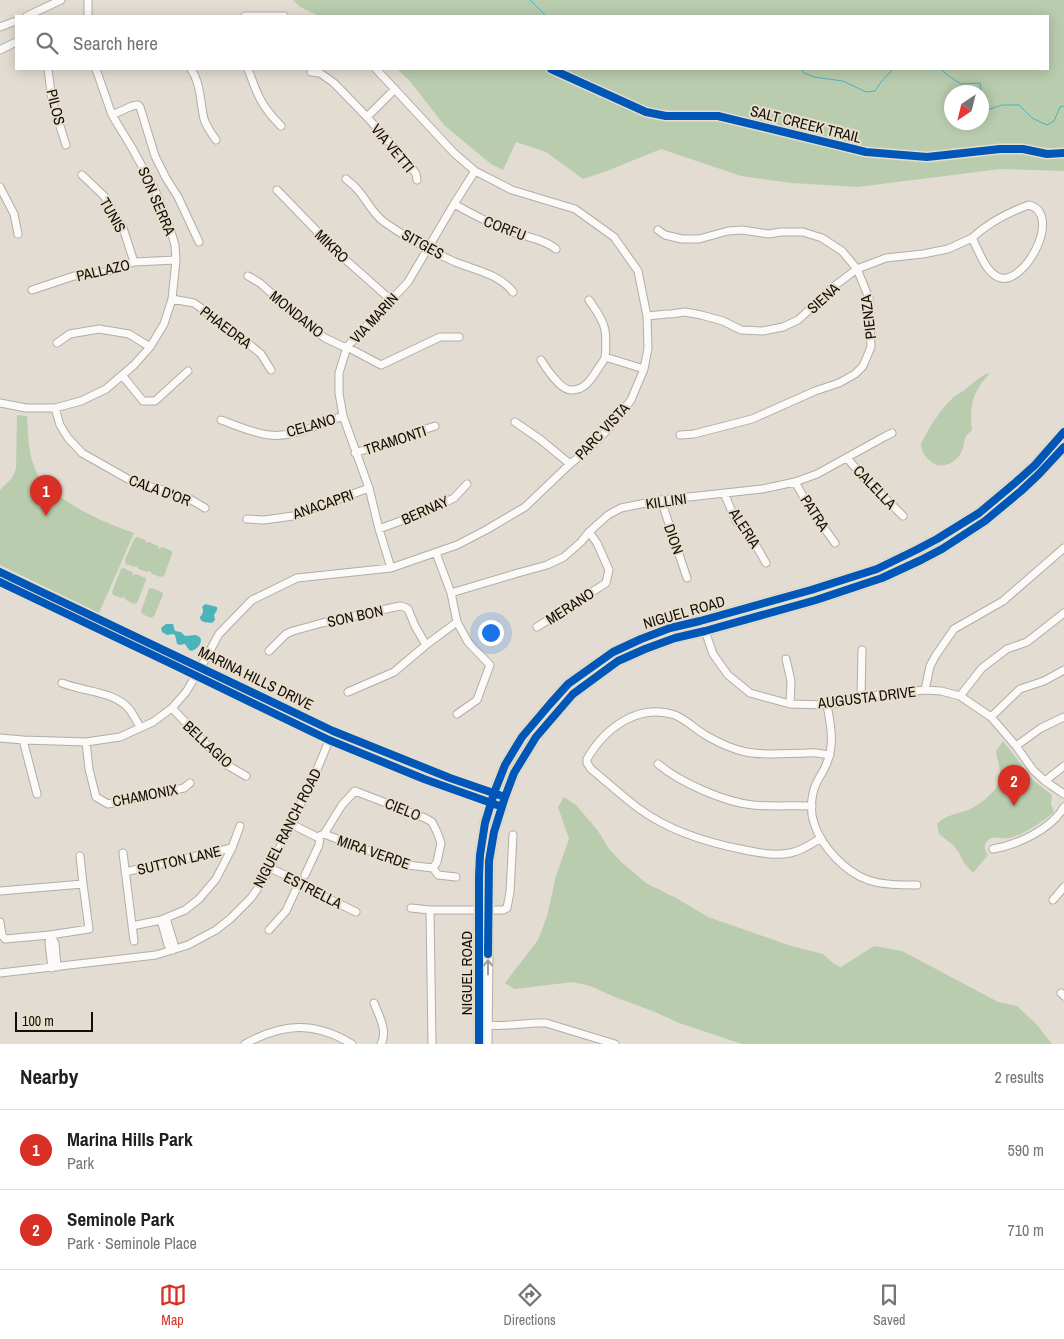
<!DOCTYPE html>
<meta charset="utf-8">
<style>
:root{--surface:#fff;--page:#f6f6f6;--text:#202124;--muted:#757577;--line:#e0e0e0;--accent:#d93025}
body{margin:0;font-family:"Archivo Narrow",sans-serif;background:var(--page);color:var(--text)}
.compass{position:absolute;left:944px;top:85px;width:45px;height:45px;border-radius:50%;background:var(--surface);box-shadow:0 2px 12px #0003;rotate:215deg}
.scale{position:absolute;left:15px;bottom:12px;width:78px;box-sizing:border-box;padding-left:5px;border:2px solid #110e08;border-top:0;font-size:14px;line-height:18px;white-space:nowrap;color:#110e08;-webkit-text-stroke:4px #e8decc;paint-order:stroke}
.you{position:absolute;left:490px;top:632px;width:18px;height:18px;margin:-12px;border:4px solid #fff;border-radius:50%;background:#1a73e8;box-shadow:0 0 0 8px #1a73e833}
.badge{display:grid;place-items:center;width:32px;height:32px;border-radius:50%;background:var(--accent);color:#fff;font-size:16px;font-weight:700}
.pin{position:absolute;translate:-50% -41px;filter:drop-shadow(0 1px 2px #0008)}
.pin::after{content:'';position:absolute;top:26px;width:18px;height:15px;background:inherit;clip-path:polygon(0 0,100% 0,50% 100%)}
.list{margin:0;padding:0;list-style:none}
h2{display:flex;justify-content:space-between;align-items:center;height:65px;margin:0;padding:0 20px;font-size:21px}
h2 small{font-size:16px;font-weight:400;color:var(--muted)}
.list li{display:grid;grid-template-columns:32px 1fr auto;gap:15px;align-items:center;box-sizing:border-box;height:80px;padding:0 20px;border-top:1px solid var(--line)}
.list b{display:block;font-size:19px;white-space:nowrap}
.list p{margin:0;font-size:16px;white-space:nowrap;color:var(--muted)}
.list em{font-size:16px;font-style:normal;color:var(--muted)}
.icon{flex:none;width:28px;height:28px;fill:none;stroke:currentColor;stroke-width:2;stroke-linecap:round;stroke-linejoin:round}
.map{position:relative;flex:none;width:1064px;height:1044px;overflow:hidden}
.search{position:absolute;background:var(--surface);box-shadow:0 2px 12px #0003;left:15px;right:15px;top:15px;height:55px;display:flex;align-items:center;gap:12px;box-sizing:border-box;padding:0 18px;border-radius:0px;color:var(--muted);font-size:19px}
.sheet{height:225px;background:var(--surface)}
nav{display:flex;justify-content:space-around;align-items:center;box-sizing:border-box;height:70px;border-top:1px solid var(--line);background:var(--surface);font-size:14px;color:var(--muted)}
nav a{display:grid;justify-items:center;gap:2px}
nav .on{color:var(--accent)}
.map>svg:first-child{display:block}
</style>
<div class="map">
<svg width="1064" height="1044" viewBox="0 0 1064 1044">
<rect width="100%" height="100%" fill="#e2dcd2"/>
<path fill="#b9ccae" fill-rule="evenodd" d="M293 0H1064V171L1000 169 858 187 792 183 741 176 661 149 607 171 583 179 546 152 516 142 503 170 491 164 444 125 410 81 397 69H1048V16H319L300 7ZM952 92H982V122H952Z
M990 373C973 391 969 405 972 430 970 432 968 434 966 436 964 440 964 446 962 451 958 461 943 470 933 463 926 458 922 453 921 444 930 426 940 409 955 396 959 393 964 391 968 387 975 382 981 375 990 373Z
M17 415 27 416C28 434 28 452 35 469 47 498 106 524 134 533L99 613 0 565V490L12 478 16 469Z
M137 537 145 540 147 543 149 542 158 546 159 549 162 547 172 551V554L164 576 160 577 152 574 150 571 147 572 138 569 137 566 134 567 126 564 125 560 134 539Z
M123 568 132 572 133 575 136 574 146 578V580L137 603 134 604 126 600 124 597 121 598 113 595 112 592 121 569Z
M152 588 162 592 163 595 154 616 151 618 142 614 141 611 149 589Z
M1003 741 1034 781 1052 795 1051 804 1054 812C1044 821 1023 835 1010 838 1002 840 993 834 987 841 983 845 985 851 988 855L973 873 964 863 959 853 953 845 939 834 937 824C945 815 957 814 968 810 979 806 999 790 1000 778 1001 769 997 760 996 751Z
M564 797 576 805 598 831 609 849 620 861 646 883 676 898 708 917 791 946 823 954 834 964 841 967 874 946 902 951 998 1002 1017 1006 1037 1025 1052 1044H742L679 1023 655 1012 615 997 590 986 573 982 514 989 505 983 538 940 547 916 556 876 569 839 558 807Z"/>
<path fill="#4db3ba" d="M205 604 217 607V610L214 615 215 620 212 623C207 622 200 623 200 617 203 614 204 611 202 607Z
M166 624H173L175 631 181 632 185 636C189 636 192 635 195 635 206 637 200 648 192 651L189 650 185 644 180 645 177 644 175 635 173 634 167 635 162 632 161 628Z"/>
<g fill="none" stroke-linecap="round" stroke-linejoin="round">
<path stroke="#4db3ba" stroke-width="1" d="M530 0 546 16
M801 69 804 73 814 77 843 81 866 92 875 91 881 82 893 69
M941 69 946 74 961 84 980 83 981 92
M982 103 987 110 1002 105H1019L1032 118 1047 125 1054 121 1060 107 1064 106"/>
<defs>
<path id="minor" d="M27 16 61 0
M88 16V0
M245 16H284
M0 27 16 21
M0 50 16 42
M48 69 52 101 66 145
M191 69C201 84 200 102 204 119 206 126 212 134 216 140
M248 69C257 94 261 106 281 126
M311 72 320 73 334 83 367 117 412 168 416 174 417 180
M112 115 132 106 138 105 140 107 155 156 166 178 178 197 199 242
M367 117 395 89
M82 175 104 196 123 228 134 262
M346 179C349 182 354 185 357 189 367 200 372 213 384 222 404 236 433 252 455 262 475 270 499 274 513 292
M0 187 14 214 18 234
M277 190 339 254 391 300
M454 204C472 214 490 224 510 231 525 237 544 239 556 249
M1029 205C1064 214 1023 289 998 277 985 271 979 251 972 238 988 223 1009 212 1029 205Z
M658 230 665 235 682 239H699L728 231 742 230 769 234 781 232H803L822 238 842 251 857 269 869 298 871 347 863 366 855 374 839 383 815 391 752 419 694 434 680 435
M248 276 260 283 298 317 325 338 342 346 347 347 381 365 440 337H459
M32 290 74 276 106 272 134 262 176 260
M172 299 194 303 232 330 261 354 271 370
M671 314 685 312 701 315 723 321 741 330 763 331 783 327 798 320 820 300 829 290 857 269 886 258 923 254 948 249 972 238
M647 316 667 314
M57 343 70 334 99 329 129 334 150 347
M605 357 644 369
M541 360C546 368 560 389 570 390 585 391 592 378 599 367 601 364 604 361 605 357 606 352 606 336 605 330 603 319 595 309 589 300
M122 375 143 401H155L188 371
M0 403 26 408H55L81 401 106 389 134 365 150 347 164 324 172 299 176 260 175 245 168 222 155 190 132 148 112 115 96 69
M55 408 60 425 68 438 82 453 135 483 163 490 188 498 205 508
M221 420C235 425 256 434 270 435 292 438 323 423 343 416
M515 422 541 440 570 464
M355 453 435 426
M847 458 864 478 878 491 903 516
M795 482 811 510 835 543
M724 493 736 521 751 537 766 563
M661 500 687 578
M247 519 264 520 293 516 369 488
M379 529 425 512 454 498 467 484
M436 553 451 593 457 622 468 642 490 665 477 700 457 714
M391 568 379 529 369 488 343 416 339 393V373L347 347 408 282 454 204 475 171
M0 572 333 731 450 778 505 797
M0 582 176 666 329 740 424 779 502 806
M451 593 518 573 547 565 564 557 581 542 589 532 608 515 621 508 661 500 762 489 795 482 817 474 884 437 892 433
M700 621 705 631 713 654 728 675 750 693 790 704 827 705 861 697 925 690 941 691 960 696 991 717 1016 746 1033 770 1045 781 1064 794
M537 627 606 583 609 570 597 543 589 532
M269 651 286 634 293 631 322 623 400 606 404 607 408 609 415 626 426 645
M786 659 791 681 790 704
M62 683C84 692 115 691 130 710 134 716 137 722 140 727
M925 690 930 666 936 655 954 629 1003 601 1064 548
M348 692 394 672 426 645 457 622
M960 696 982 668 1007 649 1027 642 1064 613
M861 697 862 650
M827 705C831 726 835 745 826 765 822 775 815 782 813 793 811 802 811 814 814 823 821 846 845 872 868 880 883 885 900 885 917 885
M172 708 217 756 227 765 246 776
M991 717 1020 689 1044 681 1064 670
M0 738 23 740 86 742 120 737 153 722 172 708 186 692 201 667 219 634 252 600 297 578 391 568 457 545 486 530 525 507 570 464 588 450 610 427 631 400 644 369 648 348 647 316 638 271 614 237 575 209 512 190 475 171 454 153 376 69
M23 740 37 794
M86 742 89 769 96 797 108 804 184 788 190 783
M1016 746 1041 728 1064 717
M658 764C681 783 724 802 753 805 772 807 793 805 812 806
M1045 781 1064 766
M291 824 317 837 324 834 407 865 433 868 438 875 456 877
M324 834 342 805 355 791 425 818 432 822 437 832 441 843 437 862 433 868
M821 838C811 844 802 851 790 853 775 856 760 853 745 850 708 843 669 831 638 808 622 796 607 782 591 769L587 763V759C605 728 638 703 675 715 687 720 696 730 707 736 719 743 732 749 746 752 766 756 787 753 807 753 814 752 822 754 830 755
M993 849C1017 845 1052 829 1064 807
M123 853 134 941
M270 868 293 879 305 887 356 912
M125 872 232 848 240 826
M305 875 319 845 320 837
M0 891 83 884
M1053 900 1064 887
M411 908 430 910H503L507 908 510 892 513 835
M430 910 432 1044
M166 918 174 944 173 950
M161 920 168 945 173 950
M0 922 2 935 5 939 50 935 89 929 83 884 80 856
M132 926 161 920 185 910 199 899 216 879 232 848
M269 930 286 911 299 883
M50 935 55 943 57 967
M50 935 49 943 52 968
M0 973 156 955 188 945 216 930 230 919 251 898 265 878 316 772 333 731
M1061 993 1064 996
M374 1003C379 1016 388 1031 381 1044
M488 1025C507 1027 527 1022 546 1023L615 1044
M245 1044C283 1023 314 1021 352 1044"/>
<path id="major" d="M479 1044V876L480 855 485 823 494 793 505 765 522 737 550 704 568 684 613 652 641 639 670 628 700 621 811 590 877 569 916 550 937 539 979 513 1016 482 1035 465 1064 432
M487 1044 489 861 494 832 505 797 514 773 536 737 573 694 618 661 645 649 675 638 705 631 816 600 882 578 921 560 942 549 985 521 1021 491 1039 474 1064 447"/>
</defs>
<use href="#minor" stroke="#b2ada5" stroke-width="9"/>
<use href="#major" stroke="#b2ada5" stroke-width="11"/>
<use href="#minor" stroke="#fbfaf8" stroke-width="7"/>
<use href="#major" stroke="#fbfaf8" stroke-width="9"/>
<defs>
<path id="cycleway" d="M551 69 646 112 666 116H718L866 152 927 157 1000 149H1023L1047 154 1064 153
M0 572 333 731 450 778 502 796
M0 582 176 666 329 740 424 779 497 805
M488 954 489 861 494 832 505 797 514 773 536 737 573 694 618 661 645 649 675 638 705 631 816 600 882 578 921 560 942 549 985 521 1021 491 1039 474 1064 447
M479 1044V876L480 855 485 823 494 793 505 765 522 737 550 704 568 684 613 652 641 639 670 628 700 621 811 590 877 569 916 550 937 539 979 513 1016 482 1035 465 1064 432"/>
</defs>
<use href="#cycleway" stroke="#e8decc" stroke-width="11"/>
<use href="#cycleway" stroke="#0057b8" stroke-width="8"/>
</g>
<defs><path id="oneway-shaft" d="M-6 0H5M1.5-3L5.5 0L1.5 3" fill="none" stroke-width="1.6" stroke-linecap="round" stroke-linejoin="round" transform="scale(1.25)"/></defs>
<use stroke="#9d9c98" href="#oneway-shaft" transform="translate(488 967) rotate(-90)"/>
<g text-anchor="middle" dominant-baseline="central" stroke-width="4" stroke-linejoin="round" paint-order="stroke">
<g font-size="15" fill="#110e08" stroke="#e8decc">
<text transform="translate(56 107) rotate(76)">PILOS</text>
<text transform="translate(806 124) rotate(14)">SALT CREEK TRAIL</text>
<text transform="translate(393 148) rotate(50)">VIA VETTI</text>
<text transform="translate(157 201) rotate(67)">SON SERRA</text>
<text transform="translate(113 215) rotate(60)">TUNIS</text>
<text transform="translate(505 228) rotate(21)">CORFU</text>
<text transform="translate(423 244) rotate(29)">SITGES</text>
<text transform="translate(332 246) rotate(44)">MIKRO</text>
<text transform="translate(103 270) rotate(-13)">PALLAZO</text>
<text transform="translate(823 298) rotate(-42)">SIENA</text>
<text transform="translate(297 314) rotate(39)">MONDANO</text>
<text transform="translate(868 317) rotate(-97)">PIENZA</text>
<text transform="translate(374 318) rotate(-47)">VIA MARIN</text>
<text transform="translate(226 327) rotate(37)">PHAEDRA</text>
<text transform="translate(311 425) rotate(-16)">CELANO</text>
<text transform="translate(602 431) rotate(-47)">PARC VISTA</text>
<text transform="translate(395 440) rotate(-18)">TRAMONTI</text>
<text transform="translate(875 487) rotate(46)">CALELLA</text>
<text transform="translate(160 490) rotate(20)">CALA D'OR</text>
<text transform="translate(666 501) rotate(-8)">KILLINI</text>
<text transform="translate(323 504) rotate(-19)">ANACAPRI</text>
<text transform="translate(425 510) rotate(-24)">BERNAY</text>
<text transform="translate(815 513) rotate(57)">PATRA</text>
<text transform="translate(745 528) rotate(57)">ALERIA</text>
<text transform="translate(674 539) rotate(71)">DION</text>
<text transform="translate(570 606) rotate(-33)">MERANO</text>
<text transform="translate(684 612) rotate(-16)">NIGUEL ROAD</text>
<text transform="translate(355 616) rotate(-12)">SON BON</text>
<text transform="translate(256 678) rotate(26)">MARINA HILLS DRIVE</text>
<text transform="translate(867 697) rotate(-7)">AUGUSTA DRIVE</text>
<text transform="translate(208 744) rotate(43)">BELLAGIO</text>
<text transform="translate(145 795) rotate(-11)">CHAMONIX</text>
<text transform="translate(403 809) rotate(22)">CIELO</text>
<text transform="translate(287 828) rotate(-63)">NIGUEL RANCH ROAD</text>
<text transform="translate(374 852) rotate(19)">MIRA VERDE</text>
<text transform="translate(179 860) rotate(-13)">SUTTON LANE</text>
<text transform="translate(313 890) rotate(27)">ESTRELLA</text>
<text transform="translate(466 973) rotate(-90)">NIGUEL ROAD</text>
</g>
</g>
</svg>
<svg class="compass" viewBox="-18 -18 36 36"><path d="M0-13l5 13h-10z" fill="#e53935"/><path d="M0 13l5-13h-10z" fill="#757577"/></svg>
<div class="scale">100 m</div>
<div class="you"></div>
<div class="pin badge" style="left:46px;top:516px">1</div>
<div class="pin badge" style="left:1014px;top:806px">2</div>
<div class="search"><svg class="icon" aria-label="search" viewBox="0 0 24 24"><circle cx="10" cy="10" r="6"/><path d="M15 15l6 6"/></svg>Search here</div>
</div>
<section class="sheet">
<h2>Nearby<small>2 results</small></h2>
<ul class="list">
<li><span class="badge">1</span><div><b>Marina Hills Park</b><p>Park</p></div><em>590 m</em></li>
<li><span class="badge">2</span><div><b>Seminole Park</b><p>Park · Seminole Place</p></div><em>710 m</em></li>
</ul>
</section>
<nav>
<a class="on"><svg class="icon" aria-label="map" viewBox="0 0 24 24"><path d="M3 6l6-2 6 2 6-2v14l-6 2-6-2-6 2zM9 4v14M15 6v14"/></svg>Map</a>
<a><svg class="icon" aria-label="directions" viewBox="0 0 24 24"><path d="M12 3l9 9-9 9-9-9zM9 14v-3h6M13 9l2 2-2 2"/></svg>Directions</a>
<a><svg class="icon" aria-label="saved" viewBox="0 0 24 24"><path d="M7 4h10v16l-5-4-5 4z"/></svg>Saved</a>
</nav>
